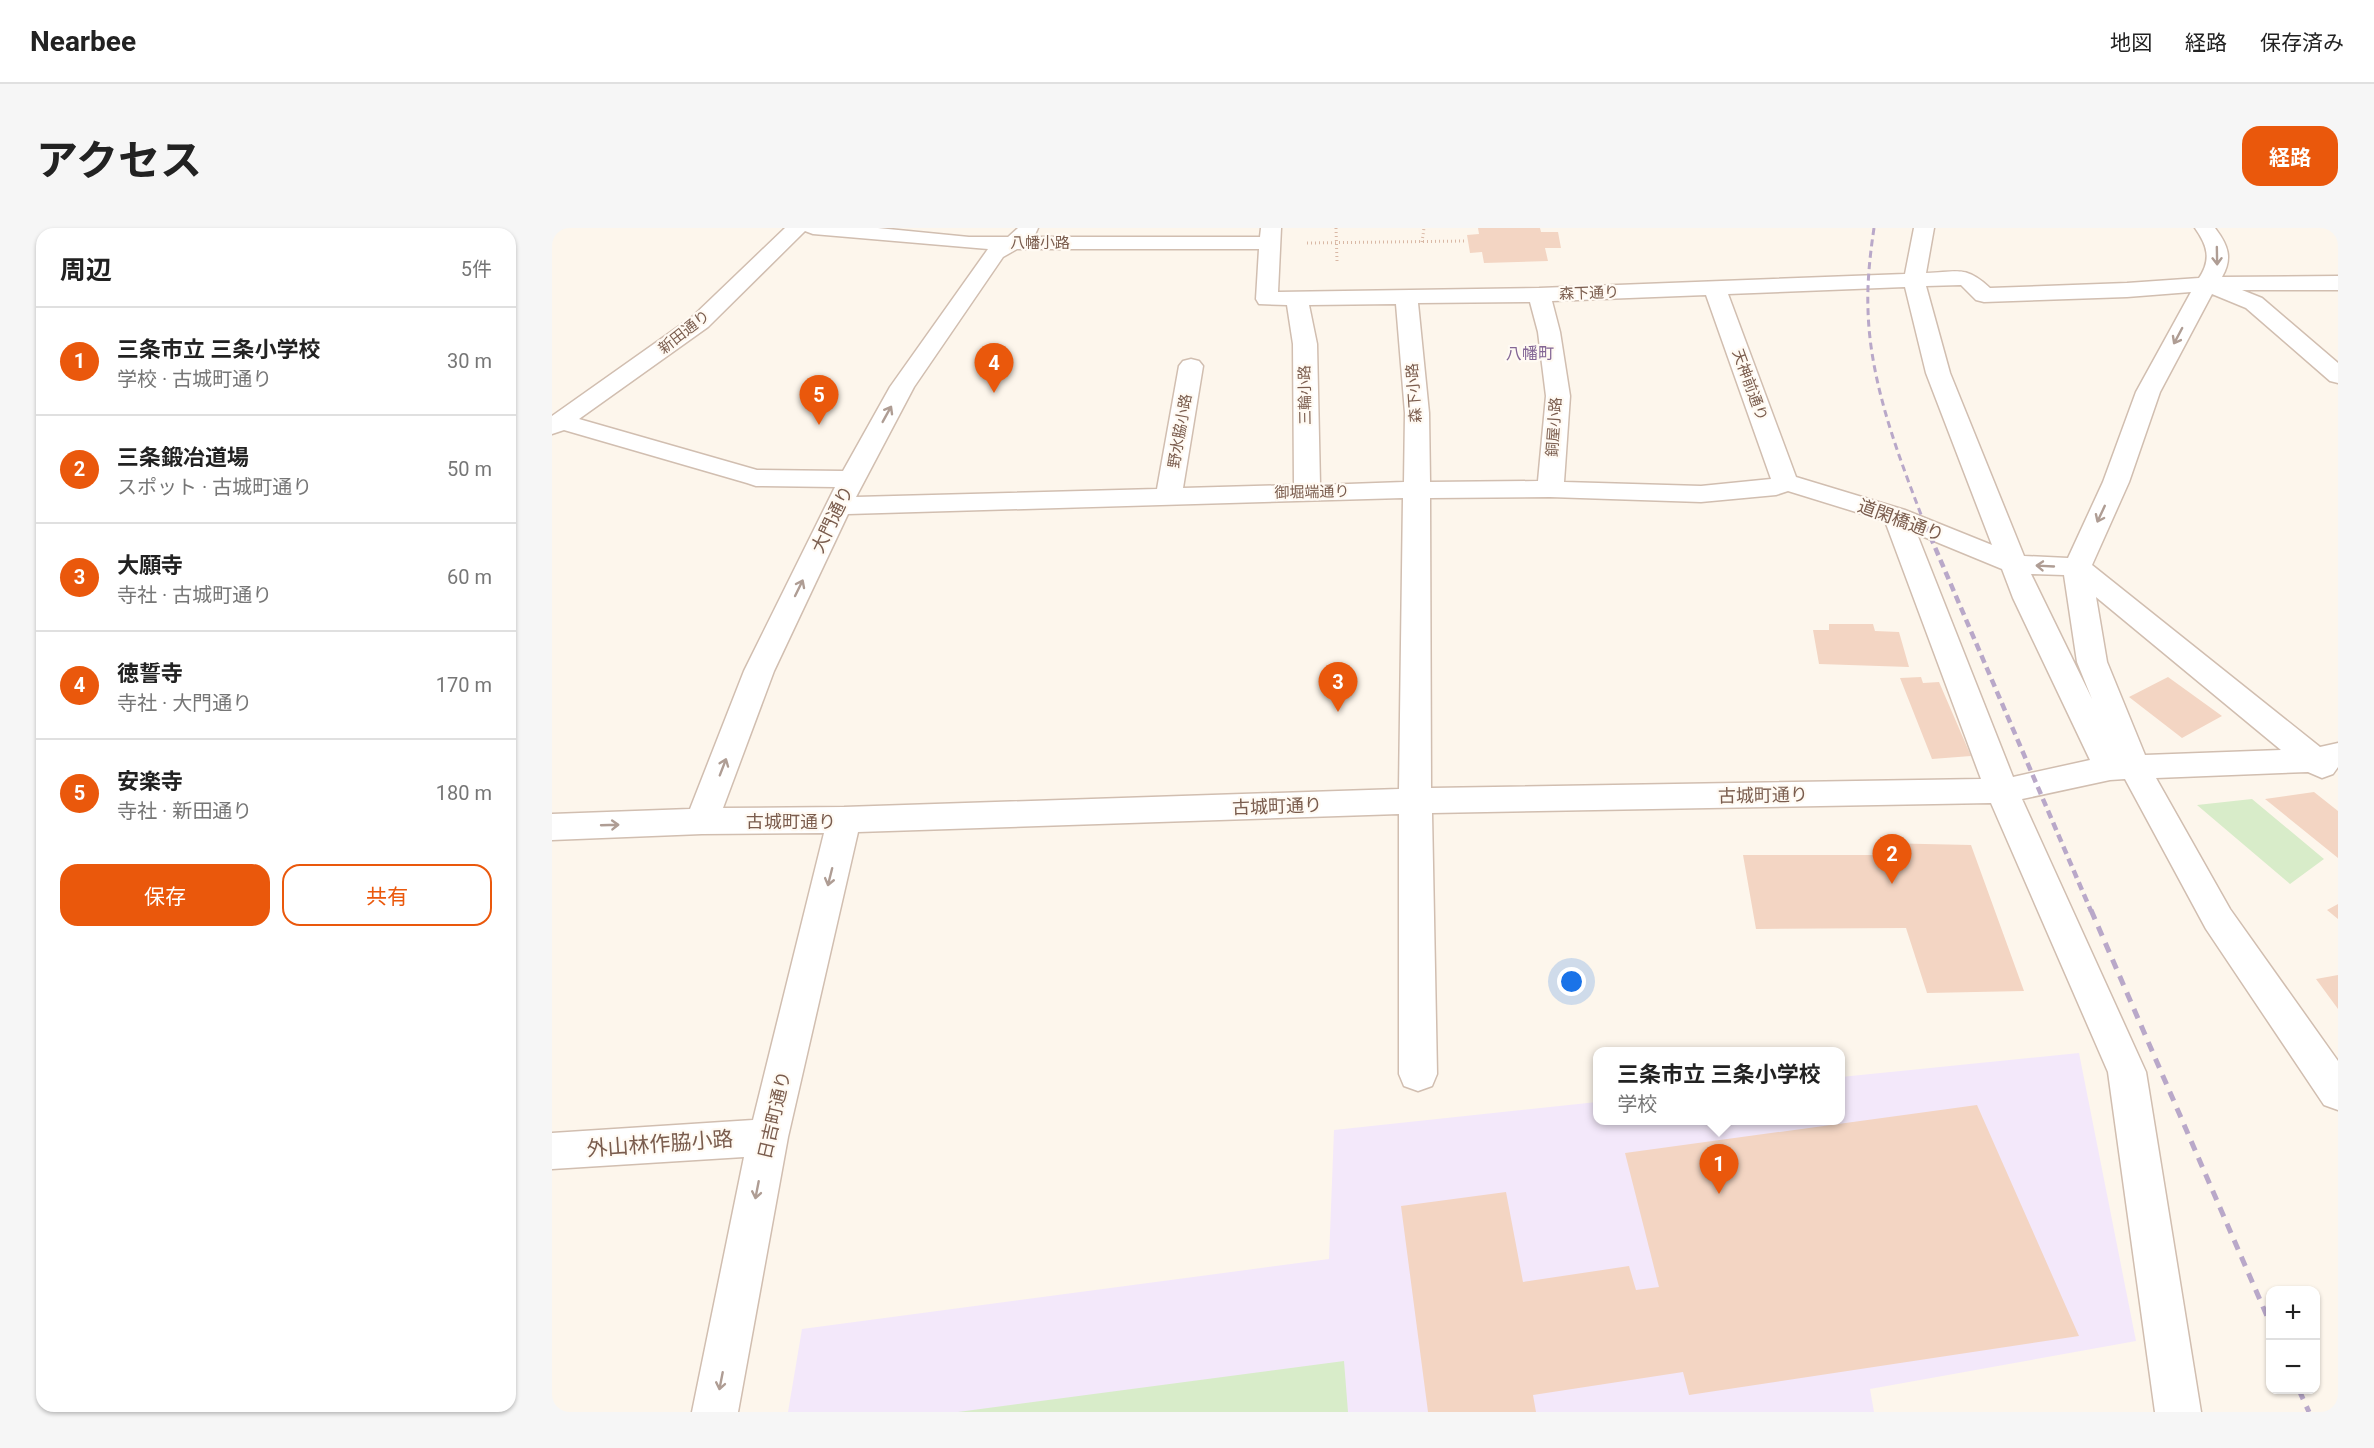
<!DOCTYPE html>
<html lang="ja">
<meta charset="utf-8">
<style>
:root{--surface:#fff;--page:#f6f6f6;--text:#222;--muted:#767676;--line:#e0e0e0;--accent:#ea580c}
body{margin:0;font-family:Roboto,"Noto Sans JP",sans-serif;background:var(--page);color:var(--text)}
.controls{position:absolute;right:18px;bottom:18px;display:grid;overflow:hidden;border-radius:12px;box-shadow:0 2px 4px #0004}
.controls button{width:54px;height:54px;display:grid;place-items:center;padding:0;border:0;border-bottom:2px solid var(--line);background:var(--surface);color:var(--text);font:30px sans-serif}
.you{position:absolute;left:1020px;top:754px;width:21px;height:21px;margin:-15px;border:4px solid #fff;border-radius:50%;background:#1a73e8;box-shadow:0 0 0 9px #1a73e833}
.badge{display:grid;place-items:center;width:39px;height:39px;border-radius:50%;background:var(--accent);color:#fff;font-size:20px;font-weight:700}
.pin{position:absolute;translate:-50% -50px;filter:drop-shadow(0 2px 3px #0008)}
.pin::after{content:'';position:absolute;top:32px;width:21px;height:18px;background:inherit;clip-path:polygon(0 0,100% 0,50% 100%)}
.popup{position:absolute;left:1041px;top:819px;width:252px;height:78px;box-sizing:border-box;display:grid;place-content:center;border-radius:12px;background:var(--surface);filter:drop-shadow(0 2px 4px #0005);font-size:20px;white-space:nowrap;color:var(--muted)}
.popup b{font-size:22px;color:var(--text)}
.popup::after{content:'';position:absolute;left:50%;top:100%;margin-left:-12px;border:12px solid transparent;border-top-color:var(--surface)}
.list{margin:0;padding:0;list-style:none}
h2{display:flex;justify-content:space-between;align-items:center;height:78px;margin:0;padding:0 24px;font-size:26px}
h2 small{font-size:20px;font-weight:400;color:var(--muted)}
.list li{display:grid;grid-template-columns:39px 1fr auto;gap:18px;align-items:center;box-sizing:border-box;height:108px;padding:0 24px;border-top:2px solid var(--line)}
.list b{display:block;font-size:22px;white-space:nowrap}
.list p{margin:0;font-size:20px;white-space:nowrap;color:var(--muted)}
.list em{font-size:20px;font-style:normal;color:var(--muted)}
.actions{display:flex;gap:12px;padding:18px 24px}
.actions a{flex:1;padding:14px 0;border:2px solid var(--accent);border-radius:18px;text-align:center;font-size:21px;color:var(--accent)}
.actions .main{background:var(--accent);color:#fff}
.map{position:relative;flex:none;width:1786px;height:1184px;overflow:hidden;border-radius:18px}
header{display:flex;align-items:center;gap:36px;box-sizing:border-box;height:84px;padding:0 30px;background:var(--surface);border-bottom:2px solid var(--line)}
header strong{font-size:28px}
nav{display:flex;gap:33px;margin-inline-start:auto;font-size:21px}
.intro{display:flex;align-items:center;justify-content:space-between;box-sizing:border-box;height:144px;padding:0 36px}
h1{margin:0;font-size:42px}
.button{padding:15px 27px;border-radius:18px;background:var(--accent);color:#fff;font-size:21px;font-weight:700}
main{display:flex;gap:36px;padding:0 36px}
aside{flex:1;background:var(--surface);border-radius:18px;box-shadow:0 2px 4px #0004}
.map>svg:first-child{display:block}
</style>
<header>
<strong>Nearbee</strong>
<nav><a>地図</a><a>経路</a><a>保存済み</a></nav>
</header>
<div class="intro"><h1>アクセス</h1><a class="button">経路</a></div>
<main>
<aside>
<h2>周辺<small>5件</small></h2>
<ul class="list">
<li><span class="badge">1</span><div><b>三条市立 三条小学校</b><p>学校 · 古城町通り</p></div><em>30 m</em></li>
<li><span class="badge">2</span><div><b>三条鍛冶道場</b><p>スポット · 古城町通り</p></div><em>50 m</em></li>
<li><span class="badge">3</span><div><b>大願寺</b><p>寺社 · 古城町通り</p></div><em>60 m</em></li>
<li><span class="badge">4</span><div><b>徳誓寺</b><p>寺社 · 大門通り</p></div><em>170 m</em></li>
<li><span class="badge">5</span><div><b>安楽寺</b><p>寺社 · 新田通り</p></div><em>180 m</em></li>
</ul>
<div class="actions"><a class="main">保存</a><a>共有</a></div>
</aside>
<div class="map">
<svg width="1786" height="1184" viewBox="0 0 1786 1184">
<rect width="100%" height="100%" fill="#fdf6ec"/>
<path fill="#f3e8fa" d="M1527 825 1584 1113 1318 1161 1322 1184H236L250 1101 777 1031 782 902 1045 874 1046 892H1288L1289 849Z"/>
<path fill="#d8ecc9" d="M1700 571 1772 631 1738 656 1645 577Z
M792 1133 796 1184H406Z"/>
<path fill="#f3d5c3" d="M926 0H988L989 4H1006L1009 20H993L996 33 932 35 930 24 918 25 915 7 927 6Z
M1277 396H1321L1323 403 1347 404 1357 439 1267 436 1261 402H1277Z
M1369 449 1371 455 1387 454 1419 528 1380 531 1348 450Z
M1616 449 1670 488 1630 510 1577 469Z
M1762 564 1786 583V630L1713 571Z
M1327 615 1419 617 1472 763 1375 765 1354 700 1204 701 1191 627H1329Z
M1786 676V691L1775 682Z
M1786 747V781L1764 751Z
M1425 877 1527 1108 1137 1167 1131 1144 981 1167 984 1184H876L849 978 954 964 971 1054 1077 1038 1084 1062 1107 1059 1073 925Z"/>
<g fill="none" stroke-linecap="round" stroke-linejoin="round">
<defs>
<path id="minor" d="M233 0H326L417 9H456L466 0H486L482 9H708L709 0H729L726 64 987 60 1353 46 1362 0H1382L1374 45C1406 44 1413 37 1438 60L1575 55 1647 50C1660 31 1655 17 1643 0H1663C1676 17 1681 30 1670 49L1786 48V62H1690L1710 70 1786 135V155L1778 153 1694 80 1660 66 1608 164 1577 254 1540 337 1768 519 1786 515V539L1781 546 1770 550 1756 544 1604 550 1678 681 1786 833V882L1772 877 1654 701 1573 551 1558 552 1470 571 1594 844 1649 1184H1603L1556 844 1439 575 880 585 885 846 880 858 866 863 852 858 847 846V586L306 604 236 909 186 1184H140L192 929 0 941V905L201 892 272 605 150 606 0 612V586L138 581 192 443 283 259 204 258 195 255 12 202 0 206V188L140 89ZM253 3 261 6 436 21 338 159 291 243 205 242 27 191 156 99ZM465 21H707L704 71 707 76 735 77 741 116 742 257 631 260 651 138 647 133 639 131 631 133 627 138 605 261 304 269 362 159 451 29ZM1409 57 1424 72 1432 74 1575 69 1639 64 1584 164 1551 254 1516 330 1472 328 1398 145 1374 58ZM1353 59 1374 145 1440 317 1353 282 1244 249 1176 66ZM1154 67 1219 251 1149 258 1012 254 1018 168 1008 104 1000 73ZM978 74 986 104 994 168 986 253 878 254 877 185 866 75ZM844 76 853 185 852 254 768 257 765 116 757 77ZM1236 263 1333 293 1429 551 879 560 878 270 998 269 1149 274 1224 267ZM851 270 847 561 292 579 171 580 222 443 296 286ZM1365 306 1450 341 1461 370 1538 532 1461 549ZM1479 346 1512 347 1525 434 1540 471ZM1544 369 1729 522 1593 527 1555 434Z"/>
</defs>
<use href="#minor" stroke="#d1beb0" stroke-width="3"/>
<path stroke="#d9b8a5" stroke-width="3" stroke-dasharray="1 3" stroke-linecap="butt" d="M784 0 785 33
M870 14 872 0
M755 15 913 13"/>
<use href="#minor" fill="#fff" fill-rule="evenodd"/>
<path stroke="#b9a8c9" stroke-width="3" stroke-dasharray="7 4.5" stroke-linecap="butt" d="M1322 0C1318 27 1315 54 1316 82 1318 156 1347 229 1373 297"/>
<path stroke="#b9a8c9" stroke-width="4.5" stroke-dasharray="8 5" stroke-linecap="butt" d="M1373 296 1539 683"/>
<path stroke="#b9a8c9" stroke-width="5" stroke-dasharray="10 8" stroke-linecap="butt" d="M1539 682 1718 1095
M1747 1162 1757 1184"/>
</g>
<defs><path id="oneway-shaft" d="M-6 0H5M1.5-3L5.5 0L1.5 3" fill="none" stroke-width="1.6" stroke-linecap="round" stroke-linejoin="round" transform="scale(1.5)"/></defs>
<g stroke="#af9d94">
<use href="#oneway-shaft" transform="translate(1665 28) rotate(89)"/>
<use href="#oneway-shaft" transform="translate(1626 108) rotate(118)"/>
<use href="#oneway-shaft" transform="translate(335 186) rotate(-61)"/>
<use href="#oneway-shaft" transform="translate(1549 286) rotate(115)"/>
<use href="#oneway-shaft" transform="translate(1493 338) rotate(-177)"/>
<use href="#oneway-shaft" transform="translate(247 360) rotate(-64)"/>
<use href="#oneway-shaft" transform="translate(171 539) rotate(-69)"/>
<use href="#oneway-shaft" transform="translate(58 597) rotate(-2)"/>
<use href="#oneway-shaft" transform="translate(278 649) rotate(104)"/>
<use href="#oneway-shaft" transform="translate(205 962) rotate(101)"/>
<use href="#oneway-shaft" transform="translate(169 1153) rotate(101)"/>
</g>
<g text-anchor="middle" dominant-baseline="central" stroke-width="4.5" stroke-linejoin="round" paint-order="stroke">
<g font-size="15" fill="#7a5c4d" stroke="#fffaf3">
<text x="488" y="15">八幡小路</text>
<text transform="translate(1037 65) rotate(-2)">森下通り</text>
<text transform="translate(132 104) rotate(-38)">新田通り</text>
<text transform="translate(1198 157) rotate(70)">天神前通り</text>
<text transform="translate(862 165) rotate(-94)">森下小路</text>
<text transform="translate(753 167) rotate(-91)">三輪小路</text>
<text transform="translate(1002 199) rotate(-86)">銅屋小路</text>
<text transform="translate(628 203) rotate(-80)">野水脇小路</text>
<text transform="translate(760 264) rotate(-1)">御堀端通り</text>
</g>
<g font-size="16" fill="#846695" stroke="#fffaf3">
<text x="978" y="125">八幡町</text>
</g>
<g font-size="18" fill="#7a5c4d" stroke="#fffaf3">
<text transform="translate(280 291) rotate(-64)">大門通り</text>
<text transform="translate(1349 292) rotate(20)">道閑橋通り</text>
<text transform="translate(1211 567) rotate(-1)">古城町通り</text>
<text transform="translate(725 578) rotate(-2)">古城町通り</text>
<text x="239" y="593">古城町通り</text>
<text transform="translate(222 887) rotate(-77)">日吉町通り</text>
</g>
<g font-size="21" fill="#7a5c4d" stroke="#fffaf3">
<text transform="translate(108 916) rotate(-4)">外山林作脇小路</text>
</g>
</g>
</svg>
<div class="controls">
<button>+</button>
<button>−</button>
</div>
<div class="you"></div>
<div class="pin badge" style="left:1167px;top:966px">1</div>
<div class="popup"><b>三条市立 三条小学校</b>学校</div>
<div class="pin badge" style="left:1340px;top:656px">2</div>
<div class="pin badge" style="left:786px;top:484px">3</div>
<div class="pin badge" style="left:442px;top:165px">4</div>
<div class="pin badge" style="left:267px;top:197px">5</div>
</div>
</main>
